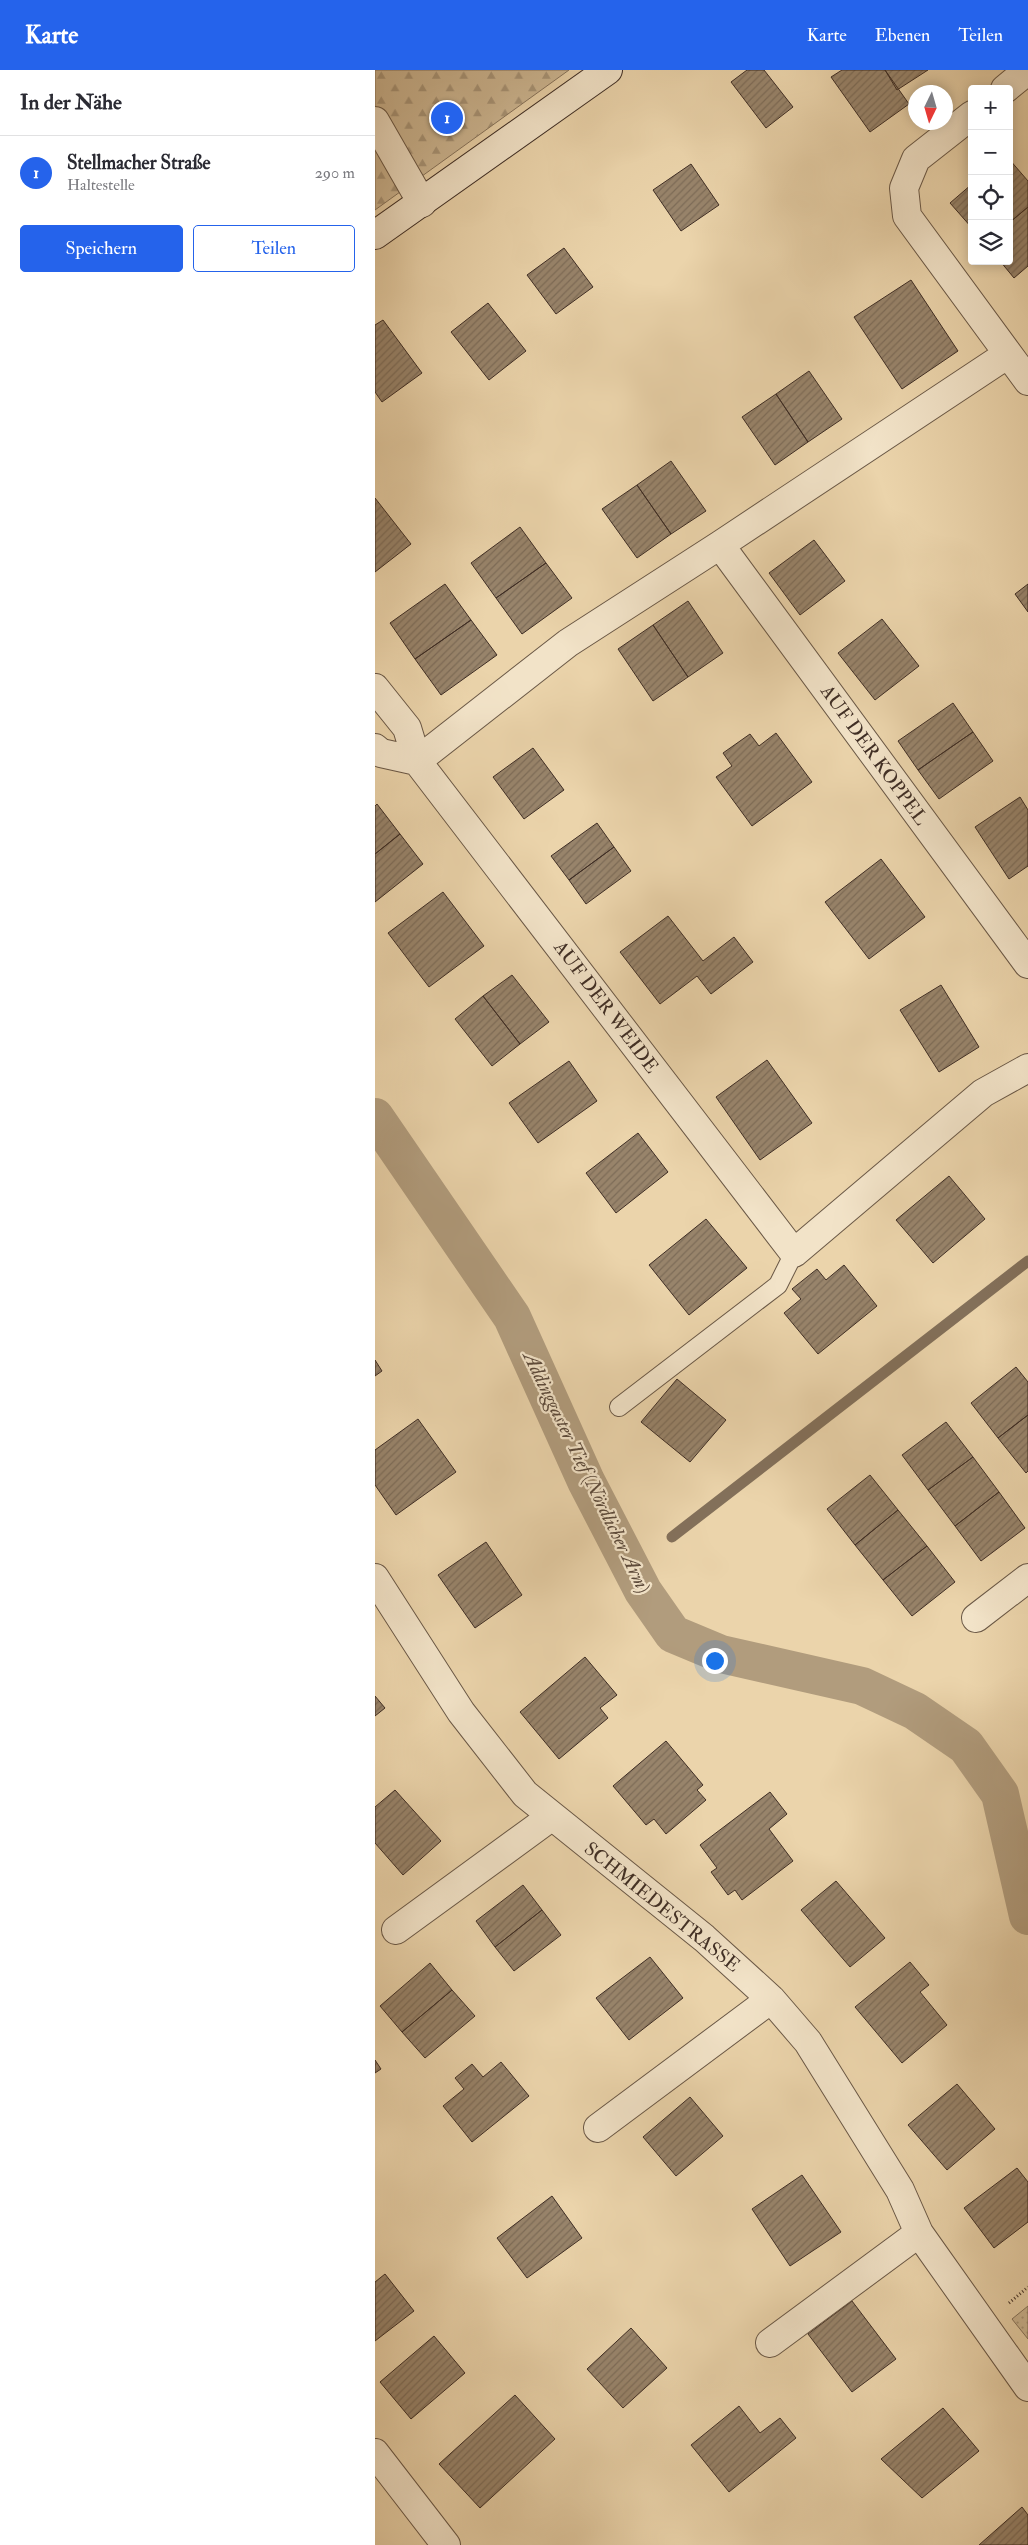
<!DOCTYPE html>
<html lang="de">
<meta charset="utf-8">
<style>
:root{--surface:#fff;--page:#f2f2f3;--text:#2b2b33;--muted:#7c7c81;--line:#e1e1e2;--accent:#2563eb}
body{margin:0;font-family:"IM FELL Double Pica",serif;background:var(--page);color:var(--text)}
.controls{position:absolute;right:15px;top:15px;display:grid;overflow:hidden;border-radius:5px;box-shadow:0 2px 12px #0003}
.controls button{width:45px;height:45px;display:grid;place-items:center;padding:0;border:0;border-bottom:1px solid var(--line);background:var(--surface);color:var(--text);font:25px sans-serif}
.compass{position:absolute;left:533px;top:15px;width:45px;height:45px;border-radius:50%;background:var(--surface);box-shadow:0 2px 12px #0003;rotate:185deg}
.you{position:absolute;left:339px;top:1590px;width:18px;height:18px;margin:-12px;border:4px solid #fff;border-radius:50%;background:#1a73e8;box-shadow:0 0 0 8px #1a73e833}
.badge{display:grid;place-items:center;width:32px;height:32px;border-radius:50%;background:var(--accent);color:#fff;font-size:16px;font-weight:700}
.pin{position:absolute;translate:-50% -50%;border:2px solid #fff;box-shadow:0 1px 5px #0006}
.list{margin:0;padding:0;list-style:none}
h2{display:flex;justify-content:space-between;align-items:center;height:65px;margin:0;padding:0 20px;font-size:21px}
h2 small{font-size:16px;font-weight:400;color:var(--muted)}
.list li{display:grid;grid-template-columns:32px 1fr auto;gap:15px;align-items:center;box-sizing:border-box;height:75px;padding:0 20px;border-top:1px solid var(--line)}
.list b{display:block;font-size:19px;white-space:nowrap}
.list p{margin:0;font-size:16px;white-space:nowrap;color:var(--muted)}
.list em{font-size:16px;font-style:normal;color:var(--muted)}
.actions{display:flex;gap:10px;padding:15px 20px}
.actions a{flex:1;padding:11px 0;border:1px solid var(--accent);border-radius:5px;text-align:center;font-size:18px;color:var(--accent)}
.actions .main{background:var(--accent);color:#fff}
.icon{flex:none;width:28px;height:28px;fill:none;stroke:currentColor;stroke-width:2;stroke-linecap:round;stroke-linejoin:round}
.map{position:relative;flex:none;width:653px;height:2475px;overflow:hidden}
header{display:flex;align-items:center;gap:30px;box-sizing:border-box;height:70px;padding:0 25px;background:var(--accent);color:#fff}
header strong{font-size:24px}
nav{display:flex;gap:28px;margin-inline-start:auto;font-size:18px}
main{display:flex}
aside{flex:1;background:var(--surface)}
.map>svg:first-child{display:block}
</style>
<header>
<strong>Karte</strong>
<nav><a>Karte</a><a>Ebenen</a><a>Teilen</a></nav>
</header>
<main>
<aside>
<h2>In der Nähe<small></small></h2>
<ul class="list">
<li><span class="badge">1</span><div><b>Stellmacher Straße</b><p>Haltestelle</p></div><em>290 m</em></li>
</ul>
<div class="actions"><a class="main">Speichern</a><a>Teilen</a></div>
</aside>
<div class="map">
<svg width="653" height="2475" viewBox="0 0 653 2475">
<defs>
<pattern id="forest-firs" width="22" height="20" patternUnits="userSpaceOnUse" patternTransform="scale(1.25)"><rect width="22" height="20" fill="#ceb894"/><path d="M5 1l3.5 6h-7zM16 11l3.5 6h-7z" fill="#a99679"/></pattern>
<pattern id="park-dots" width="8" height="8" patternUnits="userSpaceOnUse" patternTransform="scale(1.25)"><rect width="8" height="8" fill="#ceb894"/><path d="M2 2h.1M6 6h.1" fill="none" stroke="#a99679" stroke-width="1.8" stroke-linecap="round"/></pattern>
<pattern id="building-hatch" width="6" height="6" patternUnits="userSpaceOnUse" patternTransform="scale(1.25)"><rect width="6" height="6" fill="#98846b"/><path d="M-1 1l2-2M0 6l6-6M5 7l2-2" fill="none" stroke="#7d6c58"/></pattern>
</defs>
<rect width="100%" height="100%" fill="#ebd4ab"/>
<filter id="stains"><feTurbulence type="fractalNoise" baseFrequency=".004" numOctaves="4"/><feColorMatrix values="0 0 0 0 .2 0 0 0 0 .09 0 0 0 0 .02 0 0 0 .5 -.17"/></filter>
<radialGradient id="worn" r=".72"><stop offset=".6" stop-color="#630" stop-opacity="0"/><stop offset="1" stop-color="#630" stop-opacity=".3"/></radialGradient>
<path fill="url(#forest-firs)" stroke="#86735c" d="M0 0H194L0 140Z"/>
<path fill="url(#park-dots)" stroke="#86735c" d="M653 2236V2269L637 2249Z"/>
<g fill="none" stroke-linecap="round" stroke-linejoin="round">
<path stroke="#83705a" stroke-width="11" d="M297 1467 653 1191"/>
<path stroke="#b19c7d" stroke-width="38" d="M0 1047 137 1247 211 1411 268 1521 298 1564 346 1584 487 1616 540 1641 591 1676 625 1724 653 1846"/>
</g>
<path fill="url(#building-hatch)" stroke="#3f2e25" d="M372 0H389L418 37 391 58 356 12Z
M467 0H510L534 34 495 62 456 7Z
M510 0H553L522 20Z
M634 89 653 111V137L634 153Z
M316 94 344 135 306 161 278 120Z
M597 114V158L575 133Z
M653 137V196L639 208 625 191H634V153Z
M189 178 218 217 181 244 152 205Z
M536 210 583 281 527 319 479 247Z
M113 233 151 281 114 310 76 262Z
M8 250 47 303 7 332 0 322V255Z
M434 301 467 349 433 372 401 324Z
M401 324 433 372 400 395 367 347Z
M296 391 331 441 296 464 262 415Z
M262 415 296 464 262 488 227 439Z
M0 428 36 474 0 502Z
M145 457 171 493 121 528 96 493Z
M439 470 470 511 425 545 394 503Z
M171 493 197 528 147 564 121 528Z
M70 514 96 550 40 589 15 553Z
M653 514V542L640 524Z
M313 531 348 583 313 607 278 555Z
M507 549 544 596 500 630 463 583Z
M96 550 122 585 66 625 40 589Z
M278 555 313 607 278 631 243 579Z
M578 633 598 662 543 700 523 671Z
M598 662 618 691 564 729 543 700Z
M401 663 437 712 377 756 341 707 357 696 348 683 375 664 384 676Z
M158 678 189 720 149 749 118 707Z
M645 727 653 740V796L634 809 600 757Z
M2 734 25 764 0 784V736Z
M222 753 239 777 194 810 176 786Z
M25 764 48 794 0 832V784Z
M239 777 256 801 211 834 194 810Z
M506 789 550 847 494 889 450 832Z
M68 822 109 876 54 917 13 863Z
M293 846 328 891 359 867 378 892 336 924 322 906 285 934 245 882Z
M137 905 174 952 145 974 108 926Z
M566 915 604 977 564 1002 525 940Z
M108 926 145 974 117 996 80 949Z
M392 990 437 1053 385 1090 341 1027Z
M194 991 222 1031 163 1073 134 1033Z
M263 1063 293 1102 241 1143 211 1103Z
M574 1106 610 1149 558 1193 521 1150Z
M331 1149 372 1198 314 1245 274 1195Z
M469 1195 502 1236 443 1284 409 1243 426 1229 417 1219 442 1199 451 1210Z
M0 1290 7 1301 0 1306Z
M641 1297 653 1312V1345L623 1368 596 1333Z
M302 1309 351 1350 315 1392 266 1352Z
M653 1345V1401L651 1403 623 1368Z
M43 1349 81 1402 21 1445 0 1415V1380Z
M571 1352 598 1387 553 1420 527 1385Z
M598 1387 624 1422 580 1456 553 1420Z
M495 1405 523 1440 480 1475 452 1439Z
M624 1422 650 1458 606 1491 580 1456Z
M523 1440 552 1476 508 1510 480 1475Z
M111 1472 147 1525 100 1558 63 1505Z
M552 1476 580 1512 537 1546 508 1510Z
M210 1587 242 1625 225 1638 233 1648 184 1689 145 1642Z
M0 1626 10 1638 0 1646Z
M291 1671 328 1715 322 1720 331 1730 291 1764 279 1749 271 1755 238 1716Z
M20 1720 66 1771 28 1805 0 1773V1737Z
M395 1722 412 1744 394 1759 418 1791 367 1830 360 1820 353 1825 336 1802 342 1798 325 1775Z
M461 1811 510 1868 475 1897 426 1840Z
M148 1815 167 1840 120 1877 101 1851Z
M167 1840 186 1865 139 1901 120 1877Z
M275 1887 308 1928 254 1970 221 1928Z
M535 1892 554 1915 545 1922 572 1955 527 1993 480 1937Z
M55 1893 77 1920 27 1962 5 1936Z
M77 1920 100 1946 50 1988 27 1962Z
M0 1990 6 1999 0 2003Z
M126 1992 154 2026 97 2072 68 2036 89 2019 80 2008 97 1994 108 2007Z
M582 2014 620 2059 572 2100 533 2055Z
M315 2027 348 2066 301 2106 268 2067Z
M642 2098 653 2112V2152L619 2178 589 2138Z
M427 2105 466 2162 415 2196 377 2139Z
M177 2126 207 2168 152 2208 122 2168Z
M10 2204 39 2241 0 2271V2212Z
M477 2231 521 2289 477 2322 433 2264Z
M256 2258 292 2298 248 2338 212 2299Z
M59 2266 90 2303 36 2349 5 2312Z
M140 2325 180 2369 105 2438 64 2394Z
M364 2336 385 2363 405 2348 421 2368 354 2422 316 2375Z
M568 2338 604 2381 547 2428 506 2389Z
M647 2437 653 2445V2475H604Z"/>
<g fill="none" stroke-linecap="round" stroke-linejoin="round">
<defs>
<path id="service" d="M244 1337 403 1215 419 1183"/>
<path id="minor" d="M630 19 653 0
M597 45 541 89 529 118 532 146 653 311
M0 51 47 133
M345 475 653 894
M0 618 32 658 42 691 419 1183 608 1023 653 998
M0 678 6 683 42 691
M42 691 193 573 345 475 633 284
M0 1508 86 1642 150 1724 329 1868 396 1929 433 1972 525 2120 544 2163 653 2317
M601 1548 653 1508
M21 1860 176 1747
M223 2058 396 1929
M395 2273 544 2163
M0 2383 71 2475"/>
<path id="secondary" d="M0 165 233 0"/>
</defs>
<use href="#service" stroke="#6a5846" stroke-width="20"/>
<use href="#minor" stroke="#6a5846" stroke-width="30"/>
<use href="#secondary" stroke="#3f2e25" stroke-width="30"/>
<path stroke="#3f2e25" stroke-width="3" stroke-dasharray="1 2.5" stroke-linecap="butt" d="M634 2233 653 2217"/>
<use href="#service" stroke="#f2e3c8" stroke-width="18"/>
<use href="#minor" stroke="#f2e3c8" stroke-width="28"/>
<use href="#secondary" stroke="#f2e3c8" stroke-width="28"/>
</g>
<g text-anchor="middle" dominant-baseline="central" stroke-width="4.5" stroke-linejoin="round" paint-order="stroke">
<g font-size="19" fill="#3f2e25" stroke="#f2e3c8">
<text transform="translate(499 685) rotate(54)">AUF DER KOPPEL</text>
<text transform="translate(231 937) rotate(53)">AUF DER WEIDE</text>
<text transform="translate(287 1837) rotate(39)">SCHMIEDESTRASSE</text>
</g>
<g font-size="20" font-style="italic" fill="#5c4a3b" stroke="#f2e3c8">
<text transform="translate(212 1402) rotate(64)">Addinggaster Tief (Nördlicher Arm)</text>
</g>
</g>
<rect width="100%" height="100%" filter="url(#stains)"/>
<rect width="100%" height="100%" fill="url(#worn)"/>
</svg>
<div class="controls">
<button>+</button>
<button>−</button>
<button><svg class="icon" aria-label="locate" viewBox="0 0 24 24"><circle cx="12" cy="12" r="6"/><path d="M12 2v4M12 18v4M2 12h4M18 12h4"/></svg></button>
<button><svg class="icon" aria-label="layers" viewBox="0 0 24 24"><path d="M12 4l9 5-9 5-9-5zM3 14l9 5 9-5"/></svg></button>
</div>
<svg class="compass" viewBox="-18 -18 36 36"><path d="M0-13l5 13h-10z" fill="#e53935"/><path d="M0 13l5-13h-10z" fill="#7c7c81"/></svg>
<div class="you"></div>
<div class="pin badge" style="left:72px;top:48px">1</div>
</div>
</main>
